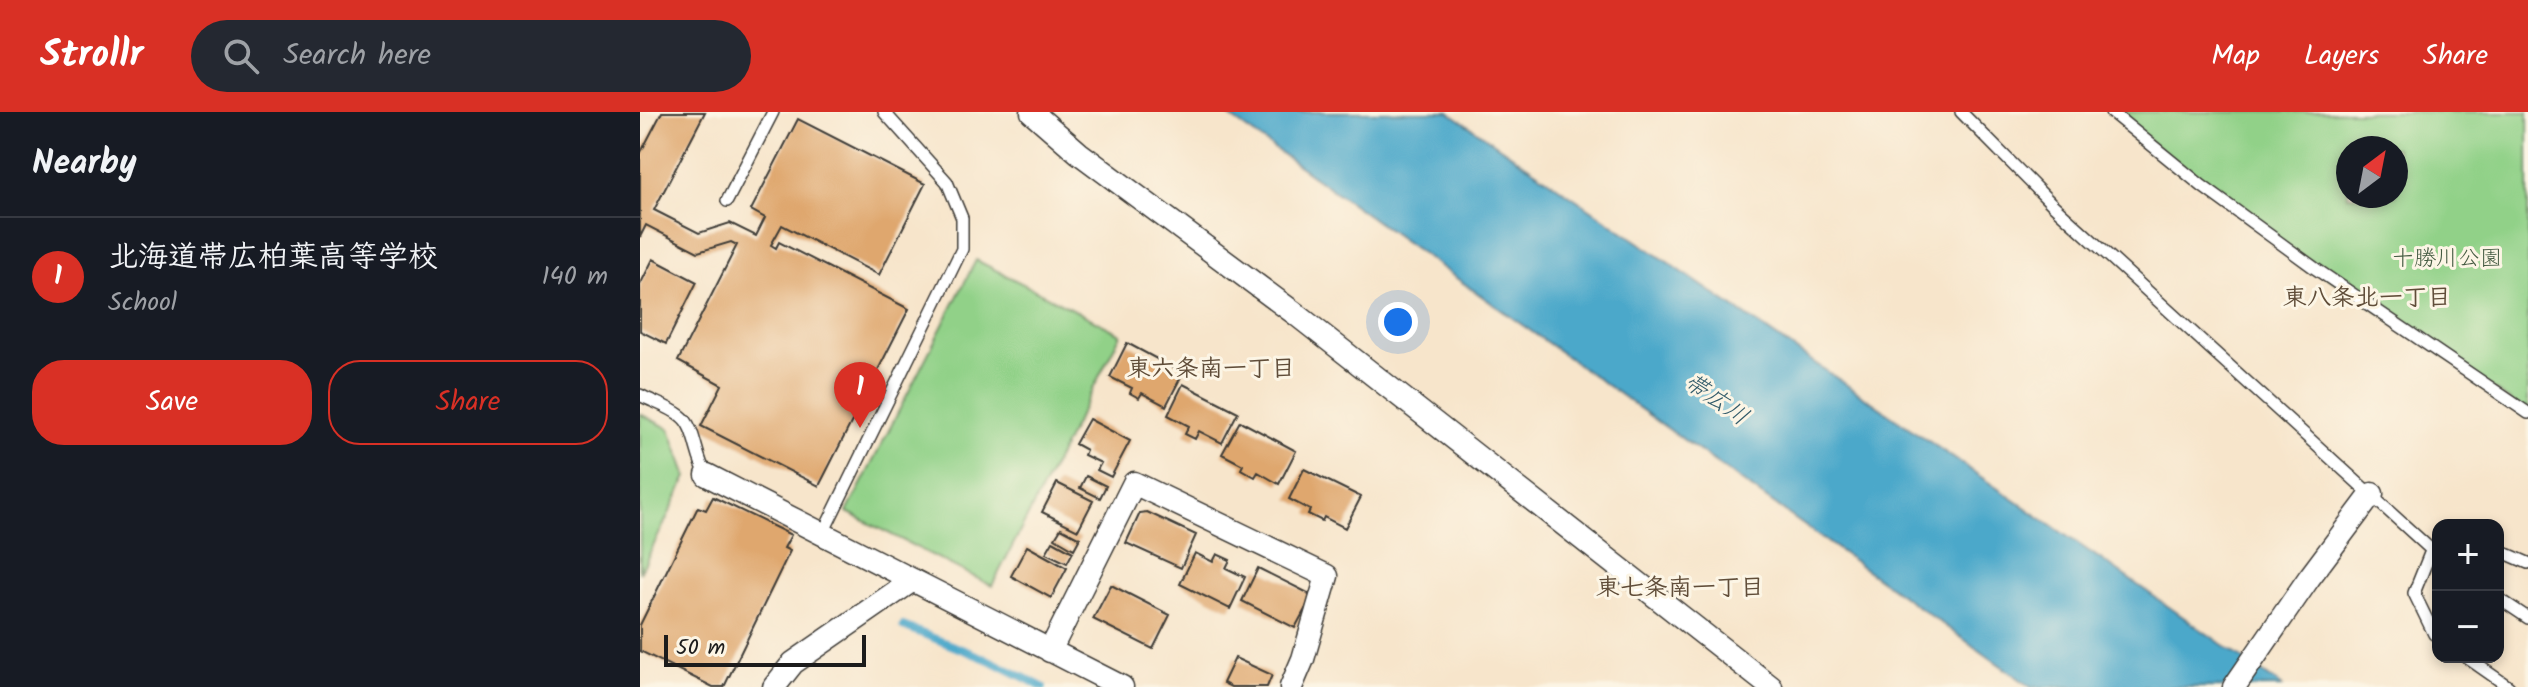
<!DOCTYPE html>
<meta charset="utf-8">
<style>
:root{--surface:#171b24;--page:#242831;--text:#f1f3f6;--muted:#9ea1a6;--line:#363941;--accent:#d93025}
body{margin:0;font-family:Kalam,"Klee One",sans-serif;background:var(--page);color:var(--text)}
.controls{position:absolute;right:24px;bottom:24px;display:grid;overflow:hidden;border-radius:16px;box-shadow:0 4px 12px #0003}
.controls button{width:72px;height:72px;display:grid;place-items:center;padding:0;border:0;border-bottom:2px solid var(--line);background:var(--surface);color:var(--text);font:40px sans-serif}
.compass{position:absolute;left:1696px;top:24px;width:72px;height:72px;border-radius:50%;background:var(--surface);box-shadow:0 4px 12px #0003;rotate:32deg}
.scale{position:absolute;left:24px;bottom:20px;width:202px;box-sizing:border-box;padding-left:8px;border:4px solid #1c1c1c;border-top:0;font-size:22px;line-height:28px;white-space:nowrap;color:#1c1c1c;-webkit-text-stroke:6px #fcf5e5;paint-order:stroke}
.you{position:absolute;left:758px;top:210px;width:28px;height:28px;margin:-20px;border:6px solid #fff;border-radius:50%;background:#1a73e8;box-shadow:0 0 0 12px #1a73e833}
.badge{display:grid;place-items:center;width:52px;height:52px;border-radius:50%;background:var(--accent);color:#fff;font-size:26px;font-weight:700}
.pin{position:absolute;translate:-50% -66px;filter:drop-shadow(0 2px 4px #0008)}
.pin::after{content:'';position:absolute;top:42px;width:28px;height:24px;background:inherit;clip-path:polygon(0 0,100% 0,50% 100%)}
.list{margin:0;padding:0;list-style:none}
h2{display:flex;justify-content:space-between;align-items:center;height:104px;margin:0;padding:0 32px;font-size:34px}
h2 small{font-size:26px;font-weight:400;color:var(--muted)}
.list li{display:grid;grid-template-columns:52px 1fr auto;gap:24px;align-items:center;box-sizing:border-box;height:120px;padding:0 32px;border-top:2px solid var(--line)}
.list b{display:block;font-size:30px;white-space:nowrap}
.list p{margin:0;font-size:26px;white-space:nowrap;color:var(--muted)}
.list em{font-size:26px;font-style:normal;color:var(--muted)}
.actions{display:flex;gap:16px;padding:24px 32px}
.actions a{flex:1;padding:18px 0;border:2px solid var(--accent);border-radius:32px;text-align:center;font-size:28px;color:var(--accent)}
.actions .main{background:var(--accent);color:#fff}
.icon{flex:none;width:44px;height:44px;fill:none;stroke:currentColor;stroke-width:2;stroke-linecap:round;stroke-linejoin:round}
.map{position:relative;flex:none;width:1888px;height:575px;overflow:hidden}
header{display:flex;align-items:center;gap:48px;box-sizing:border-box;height:112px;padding:0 40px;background:var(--accent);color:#fff}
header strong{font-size:38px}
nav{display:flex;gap:44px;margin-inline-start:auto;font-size:28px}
.search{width:560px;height:72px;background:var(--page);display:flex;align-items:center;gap:20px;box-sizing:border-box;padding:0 28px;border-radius:44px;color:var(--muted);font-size:30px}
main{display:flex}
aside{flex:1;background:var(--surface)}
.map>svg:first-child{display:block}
</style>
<header>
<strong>Strollr</strong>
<div class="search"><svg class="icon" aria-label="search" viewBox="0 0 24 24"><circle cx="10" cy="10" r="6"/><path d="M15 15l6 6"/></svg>Search here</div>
<nav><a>Map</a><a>Layers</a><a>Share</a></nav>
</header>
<main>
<aside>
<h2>Nearby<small></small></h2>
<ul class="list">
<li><span class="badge">1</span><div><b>北海道帯広柏葉高等学校</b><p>School</p></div><em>140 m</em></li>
</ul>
<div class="actions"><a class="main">Save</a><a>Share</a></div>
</aside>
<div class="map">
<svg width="1888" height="575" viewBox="0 0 1888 575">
<rect width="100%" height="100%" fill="#fcf5e5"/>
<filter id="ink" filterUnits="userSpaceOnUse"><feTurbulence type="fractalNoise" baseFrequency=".0125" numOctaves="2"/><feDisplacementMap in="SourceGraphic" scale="16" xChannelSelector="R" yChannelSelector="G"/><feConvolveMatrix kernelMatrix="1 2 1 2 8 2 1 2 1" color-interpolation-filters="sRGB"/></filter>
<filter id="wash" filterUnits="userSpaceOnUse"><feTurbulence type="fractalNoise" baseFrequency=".006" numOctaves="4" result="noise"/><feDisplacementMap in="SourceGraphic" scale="32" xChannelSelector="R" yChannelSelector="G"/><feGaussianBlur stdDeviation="1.8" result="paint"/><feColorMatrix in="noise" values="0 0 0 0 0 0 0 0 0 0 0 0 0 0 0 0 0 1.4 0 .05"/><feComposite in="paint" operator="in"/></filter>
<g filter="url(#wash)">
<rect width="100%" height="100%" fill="#f7e5cb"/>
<path fill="#91d188" stroke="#567652" stroke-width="2" fill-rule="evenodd" d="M1471 0H1888V301L1676 157ZM1708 36H1756V84H1708Z
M336 148 481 222 352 474 207 400Z
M0 302 30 317 47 365 0 461Z"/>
<path fill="#4ca8ca" stroke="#346273" stroke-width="2" d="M583 0H809L1472 455 1643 575H1391Z"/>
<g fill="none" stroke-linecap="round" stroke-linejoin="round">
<path stroke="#4ca8ca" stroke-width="8" d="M263 514 349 548 403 575"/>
</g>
<g id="blocks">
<path fill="#dfa76e" d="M22 0H65L14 98 59 121 90 111 116 124 125 106 111 98 158 7 285 72 239 163 142 113 131 133 136 136 139 130 269 197 179 374 61 314 82 273 38 249 97 133 91 130 58 140 6 113 0 125V42Z
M13 147 57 170 26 232 0 219V173Z
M487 231 543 261 526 294 502 281 499 286 490 281 492 276 470 265Z
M543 272 598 300 582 331 559 319 555 327 545 322 549 314 528 303Z
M449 307 490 329 471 365 457 358 461 351 444 343 446 338 435 332Z
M600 309 656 339 639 372 618 360 615 365 601 357 603 353 582 342Z
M664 357 721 385 705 416 684 405 682 409 668 402 670 398 649 387Z
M446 364 466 374 460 386 440 376Z
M417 371 453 389 438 418 402 400Z
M73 385 151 423 144 436 150 439 84 575H73L0 539V513L58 395 66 398Z
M507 400 556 423 541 456 486 431 500 401Z
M421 416 440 426 434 437 415 426Z
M413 429 433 440 427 451 406 441Z
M387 434 427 456 411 486 371 464Z
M555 441 573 450 577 442 590 448 586 456 605 465 590 497 540 472Z
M618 456 668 481 670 488 655 516 602 489Z
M471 473 530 503 513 537 453 507Z
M595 546 632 563 627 575H591L583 571Z"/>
</g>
</g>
<g filter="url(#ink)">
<use href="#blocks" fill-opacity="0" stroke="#3d3a36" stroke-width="2"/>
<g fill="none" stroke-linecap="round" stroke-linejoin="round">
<defs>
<path id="lane" d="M1321 0 1413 93 1798 444
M1471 0 1562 74 1676 157 1888 301
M87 89 133 0
M0 283C13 290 30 295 41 304 56 315 55 346 67 363
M183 421 322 137V106L307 70 244 0
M1858 438 1888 451
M1791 439 1774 481 1794 522 1798 525
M1858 486 1888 506
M1826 545 1869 575"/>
<path id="street" d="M392 0 439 41 657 203 1131 575
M67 363 482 575
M410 539 494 371 687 464 663 547 651 575
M134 575 153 551 273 468
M1594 575 1669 466 1732 382"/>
</defs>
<use href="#lane" stroke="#3d3a36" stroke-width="14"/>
<use href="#street" stroke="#3d3a36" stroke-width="25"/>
<use href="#lane" stroke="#fff" stroke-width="11"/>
<use href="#street" stroke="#fff" stroke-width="22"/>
</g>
</g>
<g text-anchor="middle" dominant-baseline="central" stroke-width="6" stroke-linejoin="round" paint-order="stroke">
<g font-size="22" fill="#455b42" stroke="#fcf5e5">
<text x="1807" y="147">十勝川公園</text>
</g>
<g font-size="24" font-weight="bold" fill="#604d39" stroke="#fcf5e5">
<text x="1727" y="186">東八条北一丁目</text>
<text x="571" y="257">東六条南一丁目</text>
<text x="1040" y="476">東七条南一丁目</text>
</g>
<g font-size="24" font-style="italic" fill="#325b6a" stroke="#fcf5e5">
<text transform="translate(1076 288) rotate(35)">帯広川</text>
</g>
</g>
</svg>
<div class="controls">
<button>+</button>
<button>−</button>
</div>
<svg class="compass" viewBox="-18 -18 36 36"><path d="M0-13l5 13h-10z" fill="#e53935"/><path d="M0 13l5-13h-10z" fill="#9ea1a6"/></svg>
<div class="scale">50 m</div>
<div class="you"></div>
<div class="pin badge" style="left:220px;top:316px">1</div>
</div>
</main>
